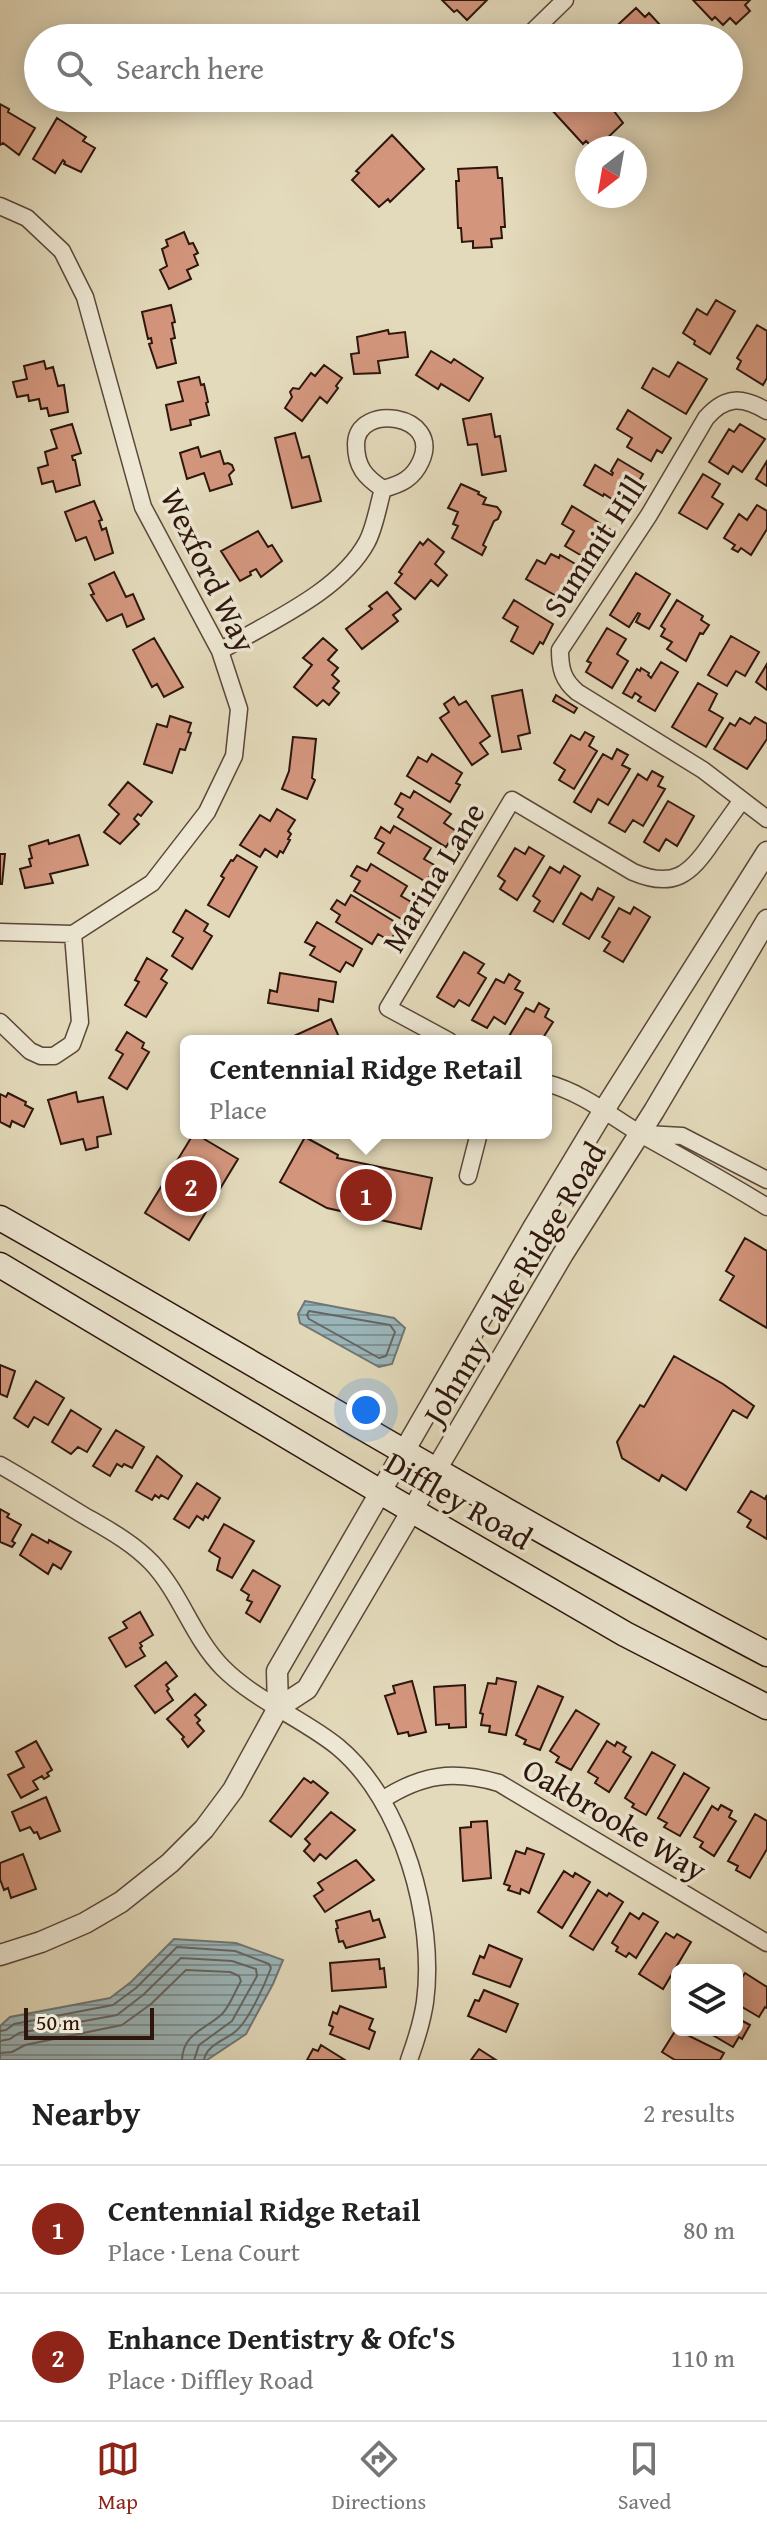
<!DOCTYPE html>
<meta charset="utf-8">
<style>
:root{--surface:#fff;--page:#f6f6f6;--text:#222;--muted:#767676;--line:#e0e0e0;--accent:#8f2418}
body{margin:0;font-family:"Gentium Book Plus",serif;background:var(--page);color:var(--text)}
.controls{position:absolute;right:24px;bottom:24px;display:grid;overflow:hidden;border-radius:12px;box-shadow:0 4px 20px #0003}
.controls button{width:72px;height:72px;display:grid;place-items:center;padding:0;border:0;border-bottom:2px solid var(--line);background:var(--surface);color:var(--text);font:40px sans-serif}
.compass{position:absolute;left:575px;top:136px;width:72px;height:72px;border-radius:50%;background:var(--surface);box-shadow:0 4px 20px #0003;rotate:211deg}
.scale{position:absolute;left:24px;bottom:20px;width:130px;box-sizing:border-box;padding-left:8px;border:4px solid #2e160d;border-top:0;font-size:22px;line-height:28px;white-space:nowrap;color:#2e160d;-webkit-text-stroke:6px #ede7d3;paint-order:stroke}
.you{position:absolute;left:366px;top:1410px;width:28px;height:28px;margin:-20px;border:6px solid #fff;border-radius:50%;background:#1a73e8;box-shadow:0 0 0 12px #1a73e833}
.badge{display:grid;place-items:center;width:52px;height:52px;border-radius:50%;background:var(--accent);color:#fff;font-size:26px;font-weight:700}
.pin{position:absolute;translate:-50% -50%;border:4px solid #fff;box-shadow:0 2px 8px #0006}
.popup{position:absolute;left:180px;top:1035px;width:372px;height:104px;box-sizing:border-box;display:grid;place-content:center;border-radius:12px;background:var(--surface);filter:drop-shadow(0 2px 6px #0005);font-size:26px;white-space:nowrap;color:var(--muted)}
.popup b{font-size:30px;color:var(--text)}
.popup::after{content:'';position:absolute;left:50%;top:100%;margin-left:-16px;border:16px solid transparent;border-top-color:var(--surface)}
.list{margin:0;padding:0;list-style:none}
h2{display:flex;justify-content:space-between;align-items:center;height:104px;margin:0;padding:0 32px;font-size:34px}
h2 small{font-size:26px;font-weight:400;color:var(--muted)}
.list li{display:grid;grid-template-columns:52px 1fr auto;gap:24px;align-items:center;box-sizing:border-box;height:128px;padding:0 32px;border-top:2px solid var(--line)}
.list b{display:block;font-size:30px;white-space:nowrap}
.list p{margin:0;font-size:26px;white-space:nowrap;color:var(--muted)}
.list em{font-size:26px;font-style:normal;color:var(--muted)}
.icon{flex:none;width:44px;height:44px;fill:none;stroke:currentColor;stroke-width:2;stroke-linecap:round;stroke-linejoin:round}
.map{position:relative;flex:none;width:767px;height:2060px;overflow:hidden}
.search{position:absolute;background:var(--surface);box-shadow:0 4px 20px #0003;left:24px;right:24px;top:24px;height:88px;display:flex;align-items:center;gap:20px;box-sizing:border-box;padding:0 28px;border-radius:44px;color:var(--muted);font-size:30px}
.sheet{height:360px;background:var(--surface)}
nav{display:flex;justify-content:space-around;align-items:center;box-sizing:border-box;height:112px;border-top:2px solid var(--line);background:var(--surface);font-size:22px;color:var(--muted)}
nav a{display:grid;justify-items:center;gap:4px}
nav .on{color:var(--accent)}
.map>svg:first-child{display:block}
</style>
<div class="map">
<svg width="767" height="2060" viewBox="0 0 767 2060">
<defs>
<pattern id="water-rules" width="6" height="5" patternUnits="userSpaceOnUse" patternTransform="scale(2)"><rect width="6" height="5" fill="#9bb7bc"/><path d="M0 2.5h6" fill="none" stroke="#7f9497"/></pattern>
</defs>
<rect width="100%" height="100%" fill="#e3dabb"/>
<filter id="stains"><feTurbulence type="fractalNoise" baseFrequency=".0025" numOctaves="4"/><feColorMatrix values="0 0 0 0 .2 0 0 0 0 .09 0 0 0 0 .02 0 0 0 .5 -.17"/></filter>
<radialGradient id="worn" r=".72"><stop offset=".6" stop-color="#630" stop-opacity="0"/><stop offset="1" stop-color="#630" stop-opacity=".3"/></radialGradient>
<path fill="url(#water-rules)" stroke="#6f7776" stroke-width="2" d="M305 1301 394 1318 405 1328 392 1364 379 1367 300 1323 298 1314Z
M174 1939 236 1943 283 1960 273 1984 246 2034 207 2060H0V2026L10 2017 110 1998 131 1982Z"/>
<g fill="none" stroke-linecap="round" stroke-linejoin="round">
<path stroke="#646664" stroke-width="2" d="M309 1311 390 1325 395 1332 386 1356 379 1358 309 1319 307 1315Z
M0 2031 6 2030 14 2024 113 2005 136 1988 177 1947 235 1951 269 1964 271 1968C265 1984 249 2020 236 2031 226 2040 206 2045 204 2060
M0 2041 10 2039 19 2033 117 2015 143 1995 181 1958 232 1961 256 1969 257 1976 232 2021 199 2045 194 2060
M0 2053 12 2052 25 2045 122 2025 151 2004 186 1970 230 1972 239 1976 241 1981C235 1991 230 2006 222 2014 205 2030 183 2033 182 2060"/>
</g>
<path fill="#d3967d" stroke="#2e160d" stroke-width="2" d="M442 0H487L467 20 457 10 454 12Z
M693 0H750L745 5 750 11 736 24 730 18 723 25 715 17 712 20Z
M636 8 645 17 649 13 672 38H610L607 35Z
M334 98H394L393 101 382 100 381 103Z
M544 98H604L623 123 597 148H593L586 141 583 144 551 109 552 107Z
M0 104 9 109 8 112 35 128 19 155 3 143 0 145Z
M57 118 86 137 83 141 95 148 81 172 64 164 65 162 63 160 55 173 33 159Z
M392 135 424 169 390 202 388 199 379 207 352 180 359 173 356 171Z
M497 167 498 178H502L505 227H501L502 238 491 239 492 247 473 248V241L462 242 461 228H458L456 181H459L458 169Z
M184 232 189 244 193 243 198 253 194 255 198 265 187 270 191 279 169 289 160 270 167 266 162 249 168 246 166 240Z
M716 300 735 311 710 354 694 344 695 341 683 333 697 309 707 315Z
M171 305 175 322 172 323 175 338 171 339 176 363 157 368 149 344 152 343 151 338 148 339 142 312Z
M757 325 767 331V378L763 385 737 369 741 361 737 358Z
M388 330 389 334 405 332 408 357 378 361 380 373 354 374 351 354 359 353 357 337Z
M431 351 451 363 454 359 483 378 469 401 441 384 438 389 416 375Z
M44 361 46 369 53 367 58 386 64 385 68 412 49 416 47 408 41 409 39 399 29 401 28 395 17 397 13 382 27 379 24 366Z
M678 362 707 379 686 414 642 388 653 368 669 377Z
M324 365 342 378 336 386 338 388 327 403 320 397 302 421 285 408 292 397 290 392 293 388 299 389 311 373 315 376Z
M199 377 201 385 204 384 208 402 206 403 209 415 190 420 191 425 171 430 166 405 183 401 178 382Z
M628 410 671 438 662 453 657 450 651 461 627 447 632 438 617 429Z
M491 414 495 437 500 436 506 471 482 475 477 444 468 445 463 419Z
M72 424 81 453 72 456 73 460H75L80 485 56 492 53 481 42 484 38 468 48 465 45 452 57 448 51 430Z
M740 424 765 439 742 472 733 466 728 474 709 462 729 429 734 432Z
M295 433 302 458 309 456 321 501 292 508 275 438Z
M198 447 201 457 220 451 224 464 228 463 232 465 234 470 229 475 232 484 210 491 204 473 187 479 180 453Z
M618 459 643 474 624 507 604 494 603 496 584 485 595 465 612 475 613 473 611 471Z
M767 461V486L756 479Z
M703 474 720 484 712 497 723 504 707 529 679 513Z
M461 484 479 492 478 494 486 498 483 504 497 507 501 512 498 519 494 521 483 545 486 547 482 555 452 538 458 526 453 524 458 512 448 508Z
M94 501 102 520 99 521 102 530 106 528 113 553 95 560 86 537 76 541 65 512Z
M757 505 767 511V529L751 555 741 548 738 552 732 549 735 545 724 538 739 514 747 520Z
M572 506 611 530 599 551 596 549 589 560 565 546 574 531 562 524Z
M258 531 268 547 272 545 282 561 261 577 256 569 250 572 251 575 240 581 221 551Z
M428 539 444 552 435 564 447 575 438 586 431 580 415 599 395 583 402 574 399 572 420 542 423 545Z
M551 554 559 558 560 555 584 569 567 598 562 595 560 598 526 579 537 560 545 564Z
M114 572 126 597 133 594 144 619 127 627 122 614 107 621 91 595 94 594 89 584Z
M636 573 670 594 649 629 636 622 640 614 638 613 629 627 610 615Z
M387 592 401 609 393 615 398 621 362 649 346 629 372 609 369 606Z
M514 600 553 624 543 644 540 642 533 654 511 641 518 627 503 618Z
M677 600 703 616 701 620 709 625 703 634 700 633 686 661 667 649 672 642 661 636 665 629 661 626Z
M607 628 626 639 617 654 628 661 612 688 586 672 591 663 587 661Z
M731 636 759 652 745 676 736 671 727 686 708 675Z
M154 638 183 687 164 697 157 684 152 687 133 650Z
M323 638 337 650 328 660 338 668 332 675 339 681 333 688 339 693 329 705 323 700 317 706 294 687 312 665 303 658Z
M661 662 678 672 655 711 638 701 641 697 635 693 632 698 623 693 637 669 640 671 641 668 649 673 648 675 651 678Z
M767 664V690L756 682Z
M698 683 717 694 709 710 723 718 706 747 672 727Z
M522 690 530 733 518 736 521 749 502 752 492 696Z
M556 695 577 708 574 713 553 701Z
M454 697 459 705 466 701 490 736 480 743 488 754 472 765 440 718 449 712 444 704Z
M170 716 191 723 188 732 191 733 185 750 180 749 172 773 144 764 157 724 167 727Z
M755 717 767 724V739L747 769 714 749 730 723 735 726 740 718 750 724Z
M585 732 594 737 589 746 597 751 574 789 559 780 565 770 554 763 571 735 580 740Z
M293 737 316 739 312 778 315 780 307 799 282 789 289 771Z
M617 749 628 755 622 765 630 769 608 805 598 799 591 812 574 802 603 754 612 759Z
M432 754 462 773 456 783 460 785 450 802 407 776 418 757 427 762Z
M652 771 663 777 658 786 665 789 643 826 633 820 625 832 609 823 638 774 647 780Z
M128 782 152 802 141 816 138 814 134 819 139 824 120 844 104 832 119 814 109 805Z
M414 791 451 814 444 823 456 831 446 847 398 817 403 809 395 804 401 793 410 798Z
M668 801 694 816 677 846 666 839 659 851 644 842Z
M277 809 295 820 288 831 291 834 288 839 290 840 283 853 280 851 277 857 265 849 260 857 240 845 260 815 270 821Z
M394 826 431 848 424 859 436 866 426 882 378 853 384 843 375 838 381 827 390 833Z
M79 835 88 865 50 874 53 883 25 888 20 869 31 866 29 859 32 858 29 846 48 840 49 844Z
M529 847 544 856 517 900 500 889 505 881 498 876 515 848 525 854Z
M0 854H5L2 884H0Z
M237 855 257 867 229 917 208 905 224 878 221 876 231 860 233 861Z
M371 864 407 886 401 896 413 903 403 920 354 891 360 881 351 876 357 866 367 871Z
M564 866 580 876 553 922 534 911 540 901 533 896 550 867 560 873Z
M598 888 614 897 589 939 563 924 581 893 592 900Z
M351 895 400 925 390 941 378 934 372 944 336 922 340 915 331 909 337 900 345 905Z
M634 907 650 917 623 962 604 951 610 942 602 937 619 908 630 914Z
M186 910 208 924 204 931 212 936 192 969 172 956 183 938 173 932Z
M317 922 362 949 353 966 346 962 340 972 310 955 315 947 305 942Z
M464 952 484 964 478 973 486 978 469 1006 459 1000 454 1007 437 997Z
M147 958 167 970 161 979 167 983 146 1017 125 1005 139 982 135 980Z
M280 973 336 982 333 1002 319 999 318 1011 268 1003 270 990 277 992Z
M509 974 520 981 515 989 523 993 505 1024 494 1017 487 1028 472 1020 496 979 504 983Z
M539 1003 549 1009 545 1017 553 1022 541 1041H506L526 1008 534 1012Z
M331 1019 339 1037 330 1041H283Z
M127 1032 144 1043 142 1048 149 1052 127 1089 109 1078 123 1054 116 1050Z
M76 1092 78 1102 103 1097 111 1134 97 1137 98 1147 86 1150 83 1139 61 1144 48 1100Z
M8 1093 26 1102 25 1105 33 1109 24 1127 12 1121 10 1127 0 1122V1094L6 1097Z
M194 1133 238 1159 189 1240 145 1213Z
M305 1137 338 1155 337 1158 432 1178 421 1229 327 1208 280 1182Z
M745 1238 767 1251V1328L720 1300 734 1276 726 1271Z
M674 1356 723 1384 754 1406 747 1418 733 1410 686 1490 662 1475 659 1481 622 1458 617 1442 640 1405 644 1407Z
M0 1365 15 1371 7 1397 0 1394Z
M36 1381 64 1398 48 1425 34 1417 28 1427 14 1418Z
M71 1410 101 1429 87 1452 78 1447 71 1454 52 1442Z
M116 1430 144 1447 132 1468 124 1464 122 1467 117 1464 110 1476 93 1466Z
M157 1456 182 1476 168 1499 161 1495 159 1498 155 1495 152 1500 136 1491Z
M197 1483 220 1498 208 1518 205 1516 203 1520 197 1516 189 1528 174 1519Z
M751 1491 765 1499 767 1495V1539L747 1527 751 1520 738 1512Z
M0 1509 9 1514 7 1517 21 1525 12 1541 15 1543 12 1547 0 1542Z
M224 1524 254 1541 232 1578 217 1570 220 1558 209 1551Z
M32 1534 48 1543 49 1540 71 1552 61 1569 53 1564 48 1574 20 1555Z
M253 1570 280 1586 260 1622 246 1613 252 1602 247 1600 249 1595 241 1590Z
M140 1612 153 1635 140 1643 142 1646 140 1648 145 1656 126 1667 109 1638 127 1628 123 1622Z
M166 1662 177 1676 166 1685 169 1689 167 1691 173 1700 155 1713 135 1686Z
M497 1678 516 1682 506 1735 489 1732 490 1726 481 1725 483 1714 480 1713 488 1683 496 1684Z
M412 1681 426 1732 409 1736 408 1732 398 1734 385 1696 395 1693 393 1686Z
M465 1685 466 1727 449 1728V1724L436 1725 434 1687Z
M538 1686 563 1697 540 1750 524 1744 526 1740 516 1735Z
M195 1694 206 1705 195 1715 200 1720 197 1723 204 1731 188 1747 182 1739 184 1737 167 1719Z
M576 1710 599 1724 571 1770 556 1762 559 1757 550 1751Z
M36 1741 52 1770 47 1773 49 1776 44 1779 42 1776 33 1781 38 1789 21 1798 8 1775 24 1767 16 1752Z
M607 1741 615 1746 617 1742 626 1747 623 1752 631 1757 609 1792 595 1783 598 1778 588 1772Z
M652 1752 675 1765 646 1815 632 1807 634 1804 625 1798Z
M684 1773 709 1788 680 1836 664 1827 667 1823 658 1818Z
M304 1778 311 1783 313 1781 328 1793 291 1837 270 1821Z
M46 1797 60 1831 40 1839 37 1832 34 1833 30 1827 20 1831 12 1812Z
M721 1805 732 1811 729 1817 736 1821 714 1856 700 1847 703 1842 694 1837 712 1806 718 1810Z
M331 1812 355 1830 326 1859 320 1854 314 1861 304 1851 310 1844 305 1839Z
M755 1814 767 1821V1849L750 1878 736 1870 738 1866 728 1861Z
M487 1821 491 1878 463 1881 460 1828 471 1827V1822Z
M527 1848 544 1854 529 1893 521 1889 520 1894 508 1890 510 1886 504 1884 516 1851 525 1854Z
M23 1854 36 1889 11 1898 8 1888 4 1890 0 1879V1863Z
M356 1860 374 1880 325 1912 314 1896 323 1890 318 1883Z
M564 1871 573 1877 575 1873 590 1882 562 1928 538 1912Z
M598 1890 607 1896 609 1893 623 1902 593 1950 570 1936Z
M370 1911 373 1921 379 1919 385 1937 346 1948 343 1941 339 1942 336 1929 338 1928 336 1921Z
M630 1913 639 1919 643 1913 658 1922 636 1958 629 1953 626 1957 616 1951 618 1947 612 1943Z
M666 1933 674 1938 677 1934 691 1942 663 1989 639 1974Z
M489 1945 522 1959 510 1987 473 1974 480 1956 484 1958Z
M379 1959 380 1969 384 1968 386 1987 332 1991 330 1963Z
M745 1973 767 1987V2008L765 2007 759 2017 737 2004V1980L739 1982Z
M484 1990 518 2004 506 2032 468 2016 475 2000 479 2001Z
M340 2006 373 2019 369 2029 375 2032 369 2049 330 2034 333 2027 329 2025 333 2012 337 2014Z
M737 2018 750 2025 742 2039 739 2037 733 2047 704 2030H737Z
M677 2028V2030L724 2053 720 2060H675L662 2052Z
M321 2045 345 2060H307L313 2049 318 2051Z
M479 2049 496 2060H471Z"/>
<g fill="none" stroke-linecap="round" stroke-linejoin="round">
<defs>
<path id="minor" d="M526 38 565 0
M0 206 27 218 62 251 85 297 143 507 220 651 239 709 234 756 207 812 152 883 73 934 0 932
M767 411C743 397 726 395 706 418L649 515 560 650C560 669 563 680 577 692L703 770 767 819
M220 651C269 622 340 592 367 542 375 527 378 506 383 489 401 484 413 479 421 461 442 414 357 402 356 444 356 467 365 477 383 489
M0 1022 30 1051 41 1056H54L72 1044 80 1022 73 934
M449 1041 388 1008 512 800 633 872C673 889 690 875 712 842 722 828 732 814 742 800
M546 1083C582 1092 612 1117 644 1136 685 1159 727 1182 767 1207
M646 1134 682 1136 767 1180
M468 1176 479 1133
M0 1465C28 1481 55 1498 83 1515 107 1529 132 1542 152 1563 181 1594 193 1638 223 1668 256 1701 302 1718 338 1747 403 1801 436 1920 425 2002 422 2022 416 2041 409 2060
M382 1800C422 1774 453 1770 499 1783L767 1943"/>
<path id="tertiary" d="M278 1708 277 1671 533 1228 604 1110 767 852
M0 1955 41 1942 85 1923 121 1902 170 1863 204 1829 233 1790 278 1708 307 1689 563 1254 654 1111 767 920"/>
<path id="secondary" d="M0 1218C256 1363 507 1517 767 1654
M0 1265 394 1500 625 1634 767 1707"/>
</defs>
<use href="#minor" stroke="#5b4738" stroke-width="19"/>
<use href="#tertiary" stroke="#5b4738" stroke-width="23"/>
<use href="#secondary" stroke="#2e160d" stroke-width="27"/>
<use href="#minor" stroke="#ede7d3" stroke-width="16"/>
<use href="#tertiary" stroke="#ede7d3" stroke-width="20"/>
<use href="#secondary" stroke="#ede7d3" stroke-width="24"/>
</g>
<g text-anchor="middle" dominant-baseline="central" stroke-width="7" stroke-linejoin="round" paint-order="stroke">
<g font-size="32" fill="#2e160d" stroke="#ede7d3">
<text transform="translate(594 546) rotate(-57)">Summit Hill</text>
<text transform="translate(209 570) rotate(64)">Wexford Way</text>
<text transform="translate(433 877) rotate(-59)">Marina Lane</text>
<text transform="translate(514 1283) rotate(-59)">Johnny Cake Ridge Road</text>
<text transform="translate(459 1500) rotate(30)">Diffley Road</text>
<text transform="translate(615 1819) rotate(31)">Oakbrooke Way</text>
</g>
</g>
<rect width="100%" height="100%" filter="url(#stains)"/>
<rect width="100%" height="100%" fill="url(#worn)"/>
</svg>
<div class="controls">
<button><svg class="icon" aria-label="layers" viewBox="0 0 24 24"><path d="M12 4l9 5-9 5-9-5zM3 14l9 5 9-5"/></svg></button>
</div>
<svg class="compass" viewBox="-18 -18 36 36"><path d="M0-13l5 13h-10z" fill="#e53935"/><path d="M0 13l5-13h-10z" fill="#767676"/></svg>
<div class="scale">50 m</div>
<div class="you"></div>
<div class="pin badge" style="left:366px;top:1195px">1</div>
<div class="popup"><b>Centennial Ridge Retail</b>Place</div>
<div class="pin badge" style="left:191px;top:1186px">2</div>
<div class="search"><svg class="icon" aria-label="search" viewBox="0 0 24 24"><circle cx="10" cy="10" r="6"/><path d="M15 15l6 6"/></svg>Search here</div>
</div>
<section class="sheet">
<h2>Nearby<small>2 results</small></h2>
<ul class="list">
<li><span class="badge">1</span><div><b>Centennial Ridge Retail</b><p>Place · Lena Court</p></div><em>80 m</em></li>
<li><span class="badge">2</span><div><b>Enhance Dentistry &amp; Ofc'S</b><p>Place · Diffley Road</p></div><em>110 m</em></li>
</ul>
</section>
<nav>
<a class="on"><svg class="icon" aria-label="map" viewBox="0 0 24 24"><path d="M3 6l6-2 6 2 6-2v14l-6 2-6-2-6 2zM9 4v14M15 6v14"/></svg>Map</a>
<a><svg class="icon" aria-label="directions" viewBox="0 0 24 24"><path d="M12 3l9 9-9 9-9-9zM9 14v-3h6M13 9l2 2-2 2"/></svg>Directions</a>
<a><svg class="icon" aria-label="saved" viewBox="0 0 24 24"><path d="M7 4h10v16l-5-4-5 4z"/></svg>Saved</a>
</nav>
